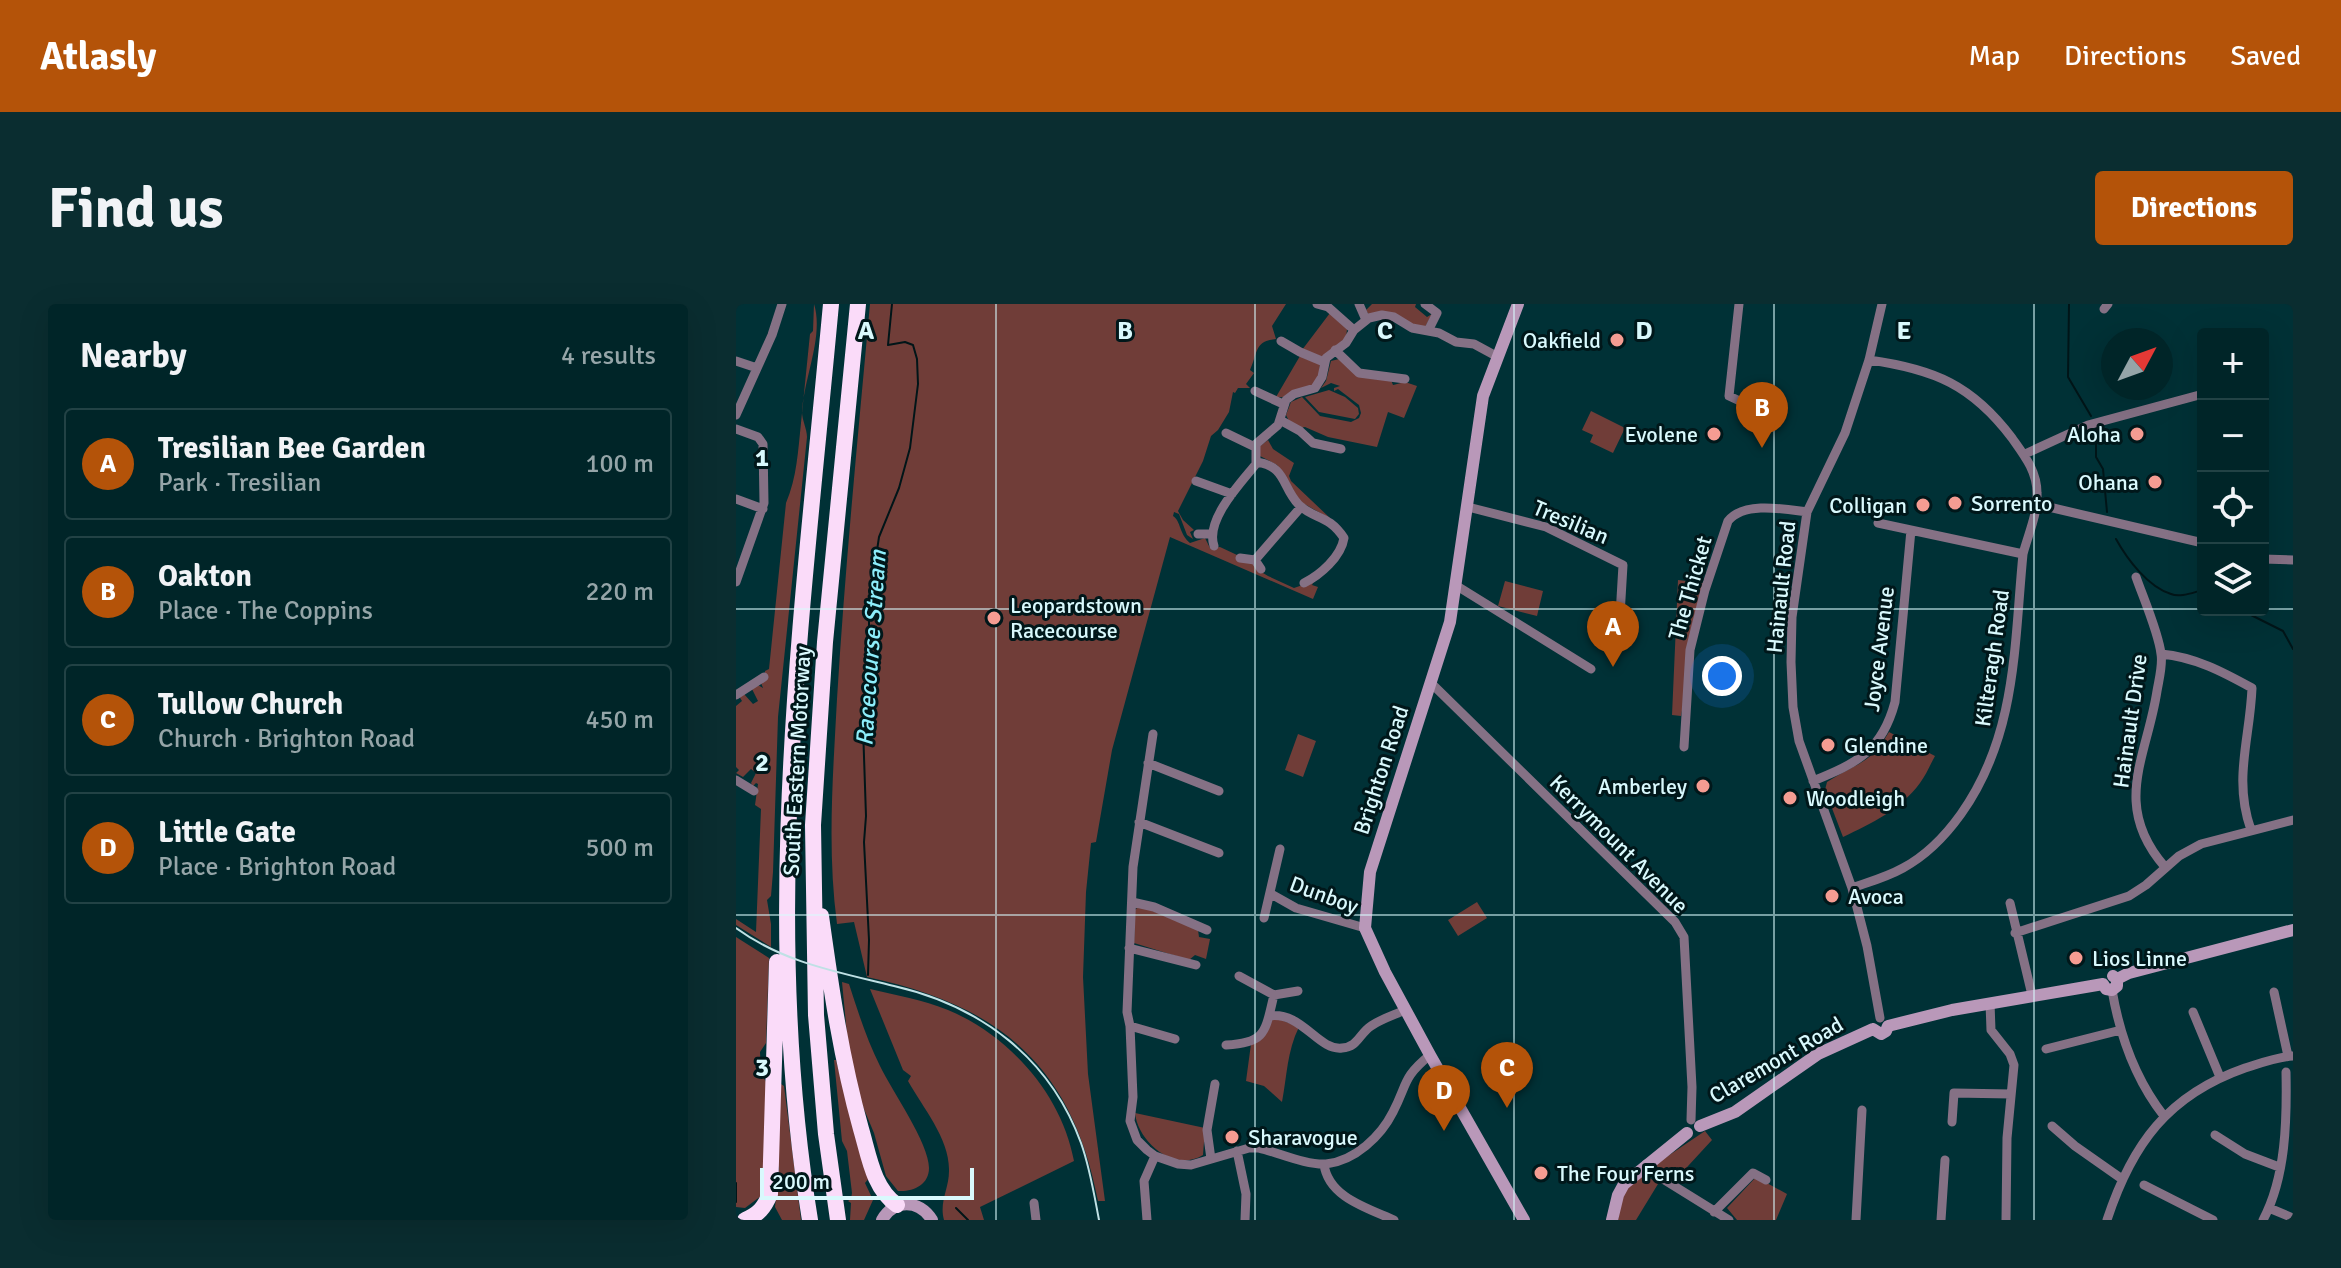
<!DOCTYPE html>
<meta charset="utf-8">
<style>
:root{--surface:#002528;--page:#0a2d30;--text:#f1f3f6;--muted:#95a5a8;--line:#224245;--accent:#b45309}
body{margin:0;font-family:Signika,sans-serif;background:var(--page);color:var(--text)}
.controls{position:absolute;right:24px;top:24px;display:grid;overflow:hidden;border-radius:8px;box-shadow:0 8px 32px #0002}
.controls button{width:72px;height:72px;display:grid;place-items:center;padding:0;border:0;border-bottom:2px solid var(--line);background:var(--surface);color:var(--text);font:40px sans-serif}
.compass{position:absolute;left:1365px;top:24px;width:72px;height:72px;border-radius:50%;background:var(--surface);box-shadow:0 8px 32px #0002;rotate:49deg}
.scale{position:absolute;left:24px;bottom:20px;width:214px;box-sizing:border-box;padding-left:8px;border:4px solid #d9f9fd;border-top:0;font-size:22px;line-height:28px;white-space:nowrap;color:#d9f9fd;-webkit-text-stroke:6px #00171a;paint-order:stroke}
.you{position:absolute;left:986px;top:372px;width:28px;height:28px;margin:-20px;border:6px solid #fff;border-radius:50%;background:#1a73e8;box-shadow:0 0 0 12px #1a73e833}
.badge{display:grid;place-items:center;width:52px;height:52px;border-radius:50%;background:var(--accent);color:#fff;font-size:26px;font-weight:700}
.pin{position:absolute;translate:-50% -66px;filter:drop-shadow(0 2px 4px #0008)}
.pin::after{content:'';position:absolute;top:42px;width:28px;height:24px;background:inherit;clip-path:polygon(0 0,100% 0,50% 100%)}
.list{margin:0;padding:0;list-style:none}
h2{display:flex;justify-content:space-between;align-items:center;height:104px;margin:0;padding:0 32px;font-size:34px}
h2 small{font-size:26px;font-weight:400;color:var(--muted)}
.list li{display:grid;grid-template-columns:52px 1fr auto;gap:24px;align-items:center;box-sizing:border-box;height:112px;margin:0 16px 16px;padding:0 16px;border:2px solid var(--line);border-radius:8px}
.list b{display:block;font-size:30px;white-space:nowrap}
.list p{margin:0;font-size:26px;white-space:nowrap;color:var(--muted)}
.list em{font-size:26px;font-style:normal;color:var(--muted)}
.icon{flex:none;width:44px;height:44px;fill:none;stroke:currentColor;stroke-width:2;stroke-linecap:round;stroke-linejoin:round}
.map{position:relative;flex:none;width:1557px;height:916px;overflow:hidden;border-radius:8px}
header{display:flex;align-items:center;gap:48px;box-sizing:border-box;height:112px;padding:0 40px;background:var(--accent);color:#fff}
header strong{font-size:38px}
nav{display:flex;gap:44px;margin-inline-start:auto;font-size:28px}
.intro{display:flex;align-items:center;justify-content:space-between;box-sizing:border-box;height:192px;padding:0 48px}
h1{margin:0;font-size:56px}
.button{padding:20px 36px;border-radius:8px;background:var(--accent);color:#fff;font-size:28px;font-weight:700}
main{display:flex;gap:48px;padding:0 48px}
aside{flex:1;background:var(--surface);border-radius:8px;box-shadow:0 8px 32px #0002}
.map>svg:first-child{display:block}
</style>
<header>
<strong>Atlasly</strong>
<nav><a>Map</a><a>Directions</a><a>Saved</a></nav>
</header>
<div class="intro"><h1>Find us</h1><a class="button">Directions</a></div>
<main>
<aside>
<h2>Nearby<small>4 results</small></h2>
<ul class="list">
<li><span class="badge">A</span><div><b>Tresilian Bee Garden</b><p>Park · Tresilian</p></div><em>100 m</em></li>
<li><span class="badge">B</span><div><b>Oakton</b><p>Place · The Coppins</p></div><em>220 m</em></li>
<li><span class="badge">C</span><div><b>Tullow Church</b><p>Church · Brighton Road</p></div><em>450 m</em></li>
<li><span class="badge">D</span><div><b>Little Gate</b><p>Place · Brighton Road</p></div><em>500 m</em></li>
</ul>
</aside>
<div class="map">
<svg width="1557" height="916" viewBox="0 0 1557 916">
<rect width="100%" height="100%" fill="#003136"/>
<path fill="#703d38" d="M78 0C88 32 68 73 66 108 66 116 71 125 71 133L42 413 37 568 35 592 31 596 35 620V643L0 621V615L20 628 25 505 19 501 22 480 20 479 17 482 15 479 20 469 15 465 7 473 0 469 3 466 0 463V402L6 397 3 392 8 390 17 400 22 397 16 385 22 381 27 384 25 379 29 377V367L33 365 50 199C61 173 62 147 65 119 68 89 71 60 74 30L77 27Z
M134 0H550L536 22 540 35C518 37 522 49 514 66L518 69 510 80 514 84H502L499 89 497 88 493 108 482 126 475 132 467 157 442 207 447 216 458 226 454 228 457 235 451 231 443 210 438 208 437 212C445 217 443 230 454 239L469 234 474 244 484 243 516 258 522 266 532 272 558 284 578 277 576 281 582 283 577 295 434 233 376 446 360 538 355 539 350 588 347 673 352 770 369 897H362C336 761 263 701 131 673L118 618 101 620C91 545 97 471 101 395 109 263 122 132 134 0Z
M636 0H680L679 3 691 13 696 10 689 23 633 11 630 6Z
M594 9 611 25 610 35 586 53 566 46Z
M564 52 584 60C584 60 583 73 583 73 578 85 550 95 540 93Z
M603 55C618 72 632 76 655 76L657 81 669 78 681 82 668 114 652 108 641 143 592 133 569 123 564 124 553 117 550 111 555 98 566 93 584 112 615 118 623 114 625 109 623 101 602 85 598 87V84L604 82 595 79 585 84 590 77 595 57Z
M593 86 609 93 622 104 623 110 619 115 583 108 569 93Z
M855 107 889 124 877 149 854 138 857 131 846 126Z
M532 136 537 145 558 159 553 172 555 177 595 215 563 197 541 161 524 152 523 143Z
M942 276 968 279 945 412 936 411Z
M769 277 807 287 801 312 762 302Z
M1153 428 1199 452C1194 461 1190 471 1184 479 1164 506 1136 519 1107 533L1089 486 1091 478C1120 459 1134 461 1153 428Z
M562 430 580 437 567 473 549 466Z
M741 598 751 614 722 632 712 616Z
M402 603H407L462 626 463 633 474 635 470 655 459 651 453 656 398 639 399 606Z
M0 633 33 654 30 739 24 748 25 769 33 783 29 889 9 904 0 903Z
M106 678 113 680C122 708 131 736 144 762 156 787 193 839 193 864 193 881 177 888 162 887L150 872 138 829 125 798 112 741Z
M134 685C160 691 187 696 212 706 274 732 326 791 338 857L244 903 248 916H208C203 898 213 885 213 867 214 835 187 804 172 777L175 772 167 766Z
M535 712 563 723C551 747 551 772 546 798L528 782 510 777 515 740Z
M98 756H100L121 839 133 874 129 879 137 896 128 916H114L115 899 112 897 115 895 116 889 111 847 106 837Z
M45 780 48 782 65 916H46L39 903 43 864 41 859Z
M399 809 469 824 467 851C438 869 402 838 399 809Z
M969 827 976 836 941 874 924 868 920 860Z
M899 871 911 872 922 880 900 916H882L886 887Z
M1020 873 1051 890 1040 916H1001L991 904Z"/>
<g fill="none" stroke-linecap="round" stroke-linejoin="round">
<path stroke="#001518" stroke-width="2" d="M1333 0 1332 73 1355 112
M1360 123V153L1367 165 1371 208
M1380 235C1391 255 1412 283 1435 290 1444 294 1458 288 1467 286
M1505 306 1547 327 1557 345
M132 671 133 636 128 538 130 512 127 423 133 356V300L143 233 163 184 174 144 182 80 181 55 177 41 169 38 152 41 156 0
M0 879V898
M220 904 232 916"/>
<path stroke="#857185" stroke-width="9" d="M581 0 592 3 618 26
M623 0 630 16
M689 0 701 9 692 27
M1003 0 993 92 1008 99
M1368 5 1372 0
M545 37 564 48 588 58
M599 46 623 69 669 75
M1133 56C1198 65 1236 81 1276 134 1288 151 1301 167 1301 189 1302 209 1292 231 1287 250L1142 219
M0 57 21 64
M519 87 547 100
M0 111 36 31 46 0
M544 116 564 127 577 139 605 145
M0 125 22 133 27 140 28 199 0 278
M490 129 519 143
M1289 150 1352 121 1467 90
M521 158C551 163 545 182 563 201 579 216 592 210 608 234 605 253 584 271 568 279
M460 177 496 190
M0 195 27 205
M1300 200 1467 239
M732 203 810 223 887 261 882 345
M462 230H475
M478 242C469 216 504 180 520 160V140L542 121 550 96 558 90 579 84 586 73 590 54 610 39 618 26 633 14 646 11 658 13 676 24 703 29 720 38 738 40 762 53
M504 254 519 256 525 265
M1527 255 1557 256
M519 256 565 203
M1400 273C1407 293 1423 330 1425 350 1427 361 1423 375 1421 387 1411 453 1375 501 1429 563
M721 282 855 365
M1425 350C1459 353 1487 368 1516 384 1514 435 1497 475 1515 526
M695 379 939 618 948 633 956 783 955 816
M0 391 28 373
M417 430 397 563 391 708 394 722 397 793 394 817 401 836 411 846 419 852 442 860 455 861 513 844H523C544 849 569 861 590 860 619 857 645 832 657 808 672 779 666 774 694 751
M948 443 954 346 969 286 992 217C1008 197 1048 205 1071 208
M412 459 483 487
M0 476 18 487
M1077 477C1121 459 1146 447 1159 398L1175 226
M403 518 483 549
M1116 584C1133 578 1151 573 1167 564 1191 551 1210 531 1225 510 1281 431 1278 342 1287 250
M535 590 560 604 629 624
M396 598 418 603 471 626
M1274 599 1296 691
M528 614 544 545
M1279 629 1393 592 1410 581 1443 552 1465 540 1557 516
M393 644 460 661
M503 672 538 691 562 687
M1376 686C1384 733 1399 775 1428 812
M1538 688 1552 752
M1254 699 1255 726 1274 750 1278 761 1271 834 1270 916
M1457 708 1484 773
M533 712C566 707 582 747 606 744 622 743 623 730 635 722 645 715 658 711 669 706
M1144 714 1131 642 1116 584 1063 437 1057 403 1055 358 1056 313 1071 208 1109 129 1133 56 1146 0
M394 722 439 735
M490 741C531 739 529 727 538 691
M1310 745 1385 726
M1216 818 1218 789 1275 790
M1316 822 1339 842 1386 875
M1479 831 1509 850 1543 863
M501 847 510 890 509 916
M475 855 471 826 479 780
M588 860C592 893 631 904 658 916
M910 860 922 872 993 916
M1408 881 1477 916
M298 899 300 916
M1533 904 1557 914
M978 908 1017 869 1030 876
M411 916 408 877 419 852
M1120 916 1126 806
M1205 916 1209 856
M1371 916C1396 840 1432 791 1509 764 1525 759 1541 753 1557 752
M1527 916C1550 873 1551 816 1550 768"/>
<path stroke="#b998b9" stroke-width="12" d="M782 0 747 92 714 318 634 568 629 624 649 668 694 751 788 916
M1377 672 1381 675 1393 669 1557 626
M1137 725 1145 730 1150 727 1152 722 1216 706 1367 680 1370 685 1376 686 1381 682V675
M964 822 999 808 1082 750 1137 725
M146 916C158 895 183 895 196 916
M876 916 882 891 888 880 951 829"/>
<path stroke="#fadbf9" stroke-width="16" d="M85 612C95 684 105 754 125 825 133 852 137 884 161 901
M9 916C23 910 28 904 34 890L41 658
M74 916C24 611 67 305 95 0
M102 916 90 830 80 711 77 521 89 338 122 0"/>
<path stroke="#bfe1e5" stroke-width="2" d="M0 624C48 659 102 668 158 682 245 702 314 754 345 839 354 864 358 890 363 916"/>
</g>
<path fill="none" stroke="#d9f9fd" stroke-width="2" stroke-opacity="0.55" d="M260 0V916M519 0V916M778 0V916M1038 0V916M1298 0V916M0 305H1467M1527 305H1557M0 611H1557"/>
<g fill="#f59c92" stroke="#00171a" stroke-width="3">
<circle cx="881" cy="36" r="8"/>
<circle cx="978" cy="130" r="8"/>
<circle cx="1401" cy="130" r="8"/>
<circle cx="1419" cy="178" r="8"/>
<circle cx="1219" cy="199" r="8"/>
<circle cx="1187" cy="201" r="8"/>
<circle cx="258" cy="314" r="8"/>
<circle cx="1092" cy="441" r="8"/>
<circle cx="967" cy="482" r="8"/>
<circle cx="1054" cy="494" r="8"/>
<circle cx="1096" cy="592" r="8"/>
<circle cx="1340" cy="654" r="8"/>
<circle cx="496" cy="833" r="8"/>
<circle cx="805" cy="869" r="8"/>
</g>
<g text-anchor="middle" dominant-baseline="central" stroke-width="6" stroke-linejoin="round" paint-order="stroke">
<g font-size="22" fill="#d9f9fd" stroke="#00171a" text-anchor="start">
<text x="865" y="36" text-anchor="end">Oakfield</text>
<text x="962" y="130" text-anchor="end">Evolene</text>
<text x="1385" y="130" text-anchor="end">Aloha</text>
<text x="1403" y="178" text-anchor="end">Ohana</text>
<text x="1235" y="199">Sorrento</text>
<text x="1171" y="201" text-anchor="end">Colligan</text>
<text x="274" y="301">Leopardstown<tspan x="274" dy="25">Racecourse</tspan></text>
<text x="1108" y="441">Glendine</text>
<text x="951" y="482" text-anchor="end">Amberley</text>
<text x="1070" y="494">Woodleigh</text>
<text x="1112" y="592">Avoca</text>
<text x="1356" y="654">Lios Linne</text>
<text x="512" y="833">Sharavogue</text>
<text x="821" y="869">The Four Ferns</text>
</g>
<g font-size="22" fill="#d9f9fd" stroke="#00171a">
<text transform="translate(835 218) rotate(23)">Tresilian</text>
<text transform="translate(1045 283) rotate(-84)">Hainault Road</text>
<text transform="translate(954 284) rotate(-74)">The Thicket</text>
<text transform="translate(1143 345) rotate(-83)">Joyce Avenue</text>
<text transform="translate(1256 354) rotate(-82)">Kilteragh Road</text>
<text transform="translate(1394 417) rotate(-82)">Hainault Drive</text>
<text transform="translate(61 457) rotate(-87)">South Eastern Motorway</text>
<text transform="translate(645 466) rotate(-72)">Brighton Road</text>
<text transform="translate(883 540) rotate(45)">Kerrymount Avenue</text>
<text transform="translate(588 591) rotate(20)">Dunboy</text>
<text transform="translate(1040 756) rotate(-30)">Claremont Road</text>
</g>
<g font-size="24" font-style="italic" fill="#8deefb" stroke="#00171a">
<text transform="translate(135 344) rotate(-86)">Racecourse Stream</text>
</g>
</g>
<g font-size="26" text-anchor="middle" font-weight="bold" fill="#d9f9fd" stroke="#00171a" stroke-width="6" stroke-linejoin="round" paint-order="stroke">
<text x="130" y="35">A</text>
<text x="389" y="35">B</text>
<text x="649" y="35">C</text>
<text x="908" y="35">D</text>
<text x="1168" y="35">E</text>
<text x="26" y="162">1</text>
<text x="26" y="467">2</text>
<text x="26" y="772">3</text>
</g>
</svg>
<div class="controls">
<button>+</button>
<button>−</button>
<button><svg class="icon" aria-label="locate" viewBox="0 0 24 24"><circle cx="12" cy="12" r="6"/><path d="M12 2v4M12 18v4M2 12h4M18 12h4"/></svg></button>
<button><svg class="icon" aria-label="layers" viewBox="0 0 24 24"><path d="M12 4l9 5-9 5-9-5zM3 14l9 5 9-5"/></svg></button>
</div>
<svg class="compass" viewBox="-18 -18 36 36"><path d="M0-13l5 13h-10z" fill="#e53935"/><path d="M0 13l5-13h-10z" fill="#95a5a8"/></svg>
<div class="scale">200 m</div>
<div class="you"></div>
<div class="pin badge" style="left:877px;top:363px">A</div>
<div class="pin badge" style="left:1026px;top:144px">B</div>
<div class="pin badge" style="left:771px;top:804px">C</div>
<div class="pin badge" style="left:708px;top:827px">D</div>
</div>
</main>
